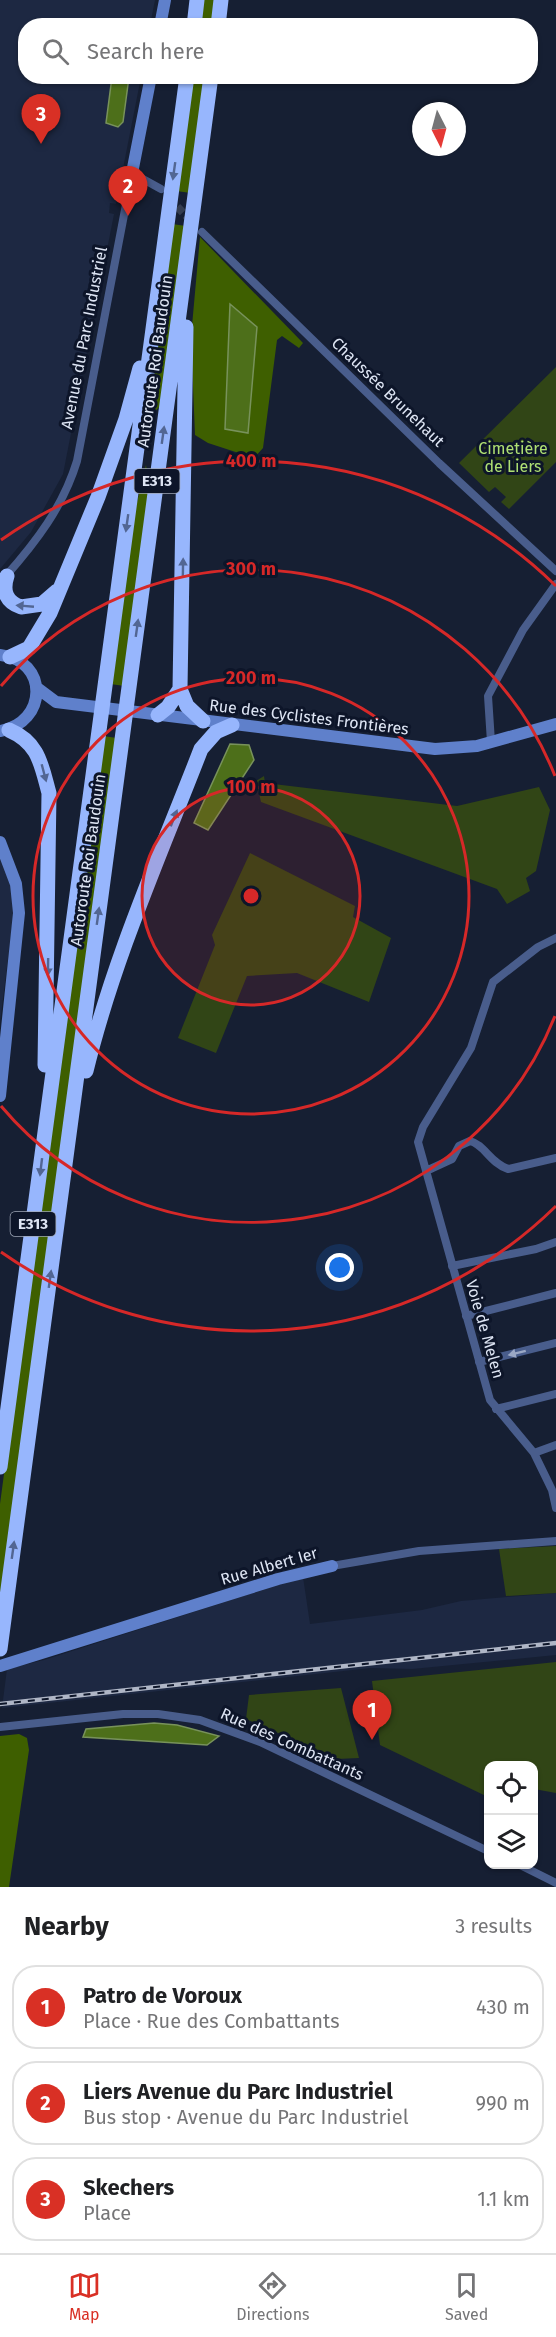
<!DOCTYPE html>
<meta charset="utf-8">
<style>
:root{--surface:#fff;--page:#f6f6f6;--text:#202124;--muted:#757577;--line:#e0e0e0;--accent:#d93025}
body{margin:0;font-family:"Fira Sans",sans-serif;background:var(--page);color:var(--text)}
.controls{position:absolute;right:18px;bottom:18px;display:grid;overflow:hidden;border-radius:12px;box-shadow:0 2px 4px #0004}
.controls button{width:54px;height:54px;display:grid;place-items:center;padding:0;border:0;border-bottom:2px solid var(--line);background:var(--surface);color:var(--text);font:30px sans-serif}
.compass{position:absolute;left:412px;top:102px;width:54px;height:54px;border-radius:50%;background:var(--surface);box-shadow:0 2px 4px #0004;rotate:174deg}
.you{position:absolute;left:340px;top:1268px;width:21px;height:21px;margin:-15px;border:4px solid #fff;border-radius:50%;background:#1a73e8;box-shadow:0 0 0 9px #1a73e833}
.badge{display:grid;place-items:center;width:39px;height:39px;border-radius:50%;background:var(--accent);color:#fff;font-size:20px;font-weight:700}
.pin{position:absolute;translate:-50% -50px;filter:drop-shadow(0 2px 3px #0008)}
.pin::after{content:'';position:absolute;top:32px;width:21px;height:18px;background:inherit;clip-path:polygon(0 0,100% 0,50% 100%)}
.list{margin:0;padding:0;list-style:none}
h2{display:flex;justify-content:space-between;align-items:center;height:78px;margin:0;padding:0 24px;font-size:26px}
h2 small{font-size:20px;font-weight:400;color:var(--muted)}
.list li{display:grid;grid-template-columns:39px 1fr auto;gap:18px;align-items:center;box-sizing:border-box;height:84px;margin:0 12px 12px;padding:0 12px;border:2px solid var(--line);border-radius:24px}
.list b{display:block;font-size:22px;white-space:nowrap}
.list p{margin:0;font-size:20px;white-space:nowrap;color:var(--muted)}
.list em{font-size:20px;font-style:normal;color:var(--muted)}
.icon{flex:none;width:33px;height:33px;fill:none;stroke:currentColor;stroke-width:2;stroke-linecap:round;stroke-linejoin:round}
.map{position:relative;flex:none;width:556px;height:1887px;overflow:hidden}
.search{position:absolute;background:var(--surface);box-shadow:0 2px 4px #0004;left:18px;right:18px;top:18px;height:66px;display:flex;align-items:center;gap:15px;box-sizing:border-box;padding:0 21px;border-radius:24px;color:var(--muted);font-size:22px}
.sheet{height:366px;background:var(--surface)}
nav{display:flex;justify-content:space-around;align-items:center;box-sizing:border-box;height:84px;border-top:2px solid var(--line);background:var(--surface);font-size:16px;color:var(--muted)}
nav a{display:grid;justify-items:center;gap:3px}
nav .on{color:var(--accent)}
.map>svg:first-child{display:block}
</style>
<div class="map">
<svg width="556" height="1887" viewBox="0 0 556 1887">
<rect width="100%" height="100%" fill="#161f33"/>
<path fill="#1d2842" d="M0 0H155L150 25 26 26V76L141 77 116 204 110 203 109 213 114 214 63 474 31 532 0 569Z
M0 850 12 883 13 918 0 1023Z
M303 1577 310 1624 422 1610 461 1601 556 1593V1655L412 1669 371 1668 2 1708 7 1669 44 1660Z"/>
<path fill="#314516" d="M556 367V462L509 509 501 502 506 497 495 487 489 492 459 463Z
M264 776 265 783 457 806 539 787 550 810 536 871 526 878 530 891 507 904 497 889 261 802 256 781Z
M250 853 355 906 353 917 391 938 369 1002 297 973 247 976 216 1053 178 1038 215 945 212 935Z
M556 1546V1593L506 1596 499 1549Z
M556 1662V1793L534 1789V1766H488V1797L380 1745 372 1681Z
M341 1688 359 1758 337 1759 246 1719 249 1695Z"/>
<path fill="#3e5f00" d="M202 0H217L213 25 199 26Z
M192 77H206L191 193 176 191Z
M172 224 186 226 162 404 152 415 153 373Z
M200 237 303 343 299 348 282 336 277 340 263 448 254 458 208 443 195 435 191 337Z
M146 465 150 496 125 686 110 684 133 519Z
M103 736 117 738 0 1612V1504Z
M19 1734 27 1738 29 1750 9 1887H0V1736Z"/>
<path fill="#4d6f1a" stroke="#78925b" stroke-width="1.5" d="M112 77H129L123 122 118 127 106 123Z
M230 304 257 327 248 433 225 429Z
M230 744 249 745 254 760 208 830 194 823Z
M154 1723 177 1725 219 1736 207 1745 83 1737 86 1729Z"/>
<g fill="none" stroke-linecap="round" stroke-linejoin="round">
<path stroke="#343d50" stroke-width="8" stroke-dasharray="8 4" stroke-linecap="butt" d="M169 198 191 221"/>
<path stroke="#495d8c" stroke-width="8" d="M202 232 439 463 556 571
M5 577C36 542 63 507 77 461L132 173 161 189
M491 742 488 696 523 630 556 584
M556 938 538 947 493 982 471 1048 423 1127 418 1142 490 1400 534 1453 552 1490 556 1508
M426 1171 452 1159 459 1146 470 1141C485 1145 489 1162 508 1169L556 1158
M452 1266 536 1249 556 1242
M466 1316 556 1293
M479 1362 556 1343
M496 1409 556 1394
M534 1453 556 1445
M332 1566 419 1551 556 1541
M0 1727 123 1714H158L200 1720 260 1742 488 1851
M518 1864 556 1883"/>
<path stroke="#5f80cb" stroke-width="12" d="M160 26 165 0
M132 173 151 76
M0 655C49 660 48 723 0 731
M36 687 56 702 435 749 477 746 556 724
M0 842 16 884 19 913 0 1096
M0 1666 278 1579 332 1566"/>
<path stroke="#97b6fd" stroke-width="15" d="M194 26 197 0
M218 26 221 0
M186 327 180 689 187 706 203 721
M7 576C2 591 6 602 21 607L42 604 57 591
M10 657 29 648 50 613 98 497 126 419 140 368
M158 715 168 707 180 689
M9 730C39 743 41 764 49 793L45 1065
M86 1071C113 960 160 855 201 749L216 732 232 725
M0 1467 187 76
M0 1649 211 76"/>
<defs>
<path id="rail" d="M0 1704 556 1643"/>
</defs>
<use href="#rail" stroke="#afb6c6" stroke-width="4.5"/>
<use href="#rail" stroke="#0d1529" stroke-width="2" stroke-dasharray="7" stroke-linecap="butt"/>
</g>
<defs><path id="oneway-solid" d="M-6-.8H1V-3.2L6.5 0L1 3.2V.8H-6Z" transform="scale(1.5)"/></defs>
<g fill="#526693">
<use href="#oneway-solid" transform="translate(174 171) rotate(98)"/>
<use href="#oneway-solid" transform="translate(163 435) rotate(-82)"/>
<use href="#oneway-solid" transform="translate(127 523) rotate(98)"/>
<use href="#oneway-solid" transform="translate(183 567) rotate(-89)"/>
<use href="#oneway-solid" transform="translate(25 606) rotate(-175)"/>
<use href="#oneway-solid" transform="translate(137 628) rotate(-82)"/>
<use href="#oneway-solid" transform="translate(44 773) rotate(75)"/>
<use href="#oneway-solid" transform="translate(174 818) rotate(-69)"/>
<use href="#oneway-solid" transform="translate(98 916) rotate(-82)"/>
<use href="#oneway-solid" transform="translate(48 967) rotate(91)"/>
<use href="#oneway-solid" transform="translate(41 1167) rotate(97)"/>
<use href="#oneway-solid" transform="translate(50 1279) rotate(-82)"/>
<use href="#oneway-solid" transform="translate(13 1550) rotate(-82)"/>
</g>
<use fill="#9ba8c5" href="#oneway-solid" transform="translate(517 1353) rotate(166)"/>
<circle cx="251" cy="896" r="109" fill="#d62828" fill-opacity=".12"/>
<g fill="none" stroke="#d62828" stroke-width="3">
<circle cx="251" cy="896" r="109"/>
<circle cx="251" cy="896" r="218"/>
<path d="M555 1016A327 327 0 0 1 1 1106M1 686A327 327 0 0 1 555 776"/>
<path d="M556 1206A435 435 0 0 1 1 1252M1 540A435 435 0 0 1 556 586"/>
</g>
<g text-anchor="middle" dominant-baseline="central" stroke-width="6" stroke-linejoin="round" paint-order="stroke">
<g fill="#0d1529" stroke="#9fa7b7" stroke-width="1.5">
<rect x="134.5" y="469" width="45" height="24" rx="4.5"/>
<rect x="10.5" y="1212" width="45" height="24" rx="4.5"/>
</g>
<g font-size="15" font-weight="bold" fill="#dee5f4">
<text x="157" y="481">E313</text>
<text x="33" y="1224">E313</text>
</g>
<g font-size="16" fill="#dee5f4" stroke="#0d1529">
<text transform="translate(84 338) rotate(-79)">Avenue du Parc Industriel</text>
<text transform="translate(155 361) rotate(-82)">Autoroute Roi Baudouin</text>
<text transform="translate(388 392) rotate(44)">Chaussée Brunehaut</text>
<text transform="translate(309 717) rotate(7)">Rue des Cyclistes Frontières</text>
<text transform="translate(88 860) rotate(-82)">Autoroute Roi Baudouin</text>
<text transform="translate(485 1329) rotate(74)">Voie de Melen</text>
<text transform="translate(269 1566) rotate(-16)">Rue Albert Ier</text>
<text transform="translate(292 1744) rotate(24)">Rue des Combattants</text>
</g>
<g font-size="16" fill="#afe073" stroke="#0d1529">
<text x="513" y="448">Cimetière<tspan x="513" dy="18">de Liers</tspan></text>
</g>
</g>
<circle cx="251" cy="896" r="9" fill="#d62828" stroke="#0d1529" stroke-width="3"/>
<g font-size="18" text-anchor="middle" font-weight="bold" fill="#d62828" stroke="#0d1529" stroke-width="6" stroke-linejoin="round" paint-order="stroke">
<text x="251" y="467">400 m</text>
<text x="251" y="575">300 m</text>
<text x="251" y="684">200 m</text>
<text x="251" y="793">100 m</text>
</g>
</svg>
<div class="controls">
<button><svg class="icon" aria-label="locate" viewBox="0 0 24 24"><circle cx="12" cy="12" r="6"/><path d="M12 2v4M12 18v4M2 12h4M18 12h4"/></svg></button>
<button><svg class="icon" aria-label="layers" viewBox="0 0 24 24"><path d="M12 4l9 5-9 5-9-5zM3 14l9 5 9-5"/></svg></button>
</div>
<svg class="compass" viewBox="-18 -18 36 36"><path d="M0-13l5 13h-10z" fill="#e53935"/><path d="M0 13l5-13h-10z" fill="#757577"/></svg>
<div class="you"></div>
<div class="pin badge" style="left:372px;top:1740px">1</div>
<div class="pin badge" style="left:128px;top:216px">2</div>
<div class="pin badge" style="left:41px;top:144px">3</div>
<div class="search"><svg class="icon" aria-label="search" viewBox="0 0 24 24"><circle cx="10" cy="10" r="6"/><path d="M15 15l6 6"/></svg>Search here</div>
</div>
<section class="sheet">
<h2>Nearby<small>3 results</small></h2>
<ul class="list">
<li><span class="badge">1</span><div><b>Patro de Voroux</b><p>Place · Rue des Combattants</p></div><em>430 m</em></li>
<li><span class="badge">2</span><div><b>Liers Avenue du Parc Industriel</b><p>Bus stop · Avenue du Parc Industriel</p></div><em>990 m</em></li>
<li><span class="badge">3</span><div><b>Skechers</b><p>Place</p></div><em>1.1 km</em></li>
</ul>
</section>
<nav>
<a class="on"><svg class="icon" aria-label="map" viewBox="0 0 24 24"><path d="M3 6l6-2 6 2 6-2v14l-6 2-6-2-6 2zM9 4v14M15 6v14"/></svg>Map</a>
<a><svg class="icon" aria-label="directions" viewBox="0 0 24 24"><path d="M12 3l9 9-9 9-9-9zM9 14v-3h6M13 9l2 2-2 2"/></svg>Directions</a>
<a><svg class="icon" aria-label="saved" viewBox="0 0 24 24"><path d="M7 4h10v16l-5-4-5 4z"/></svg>Saved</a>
</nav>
